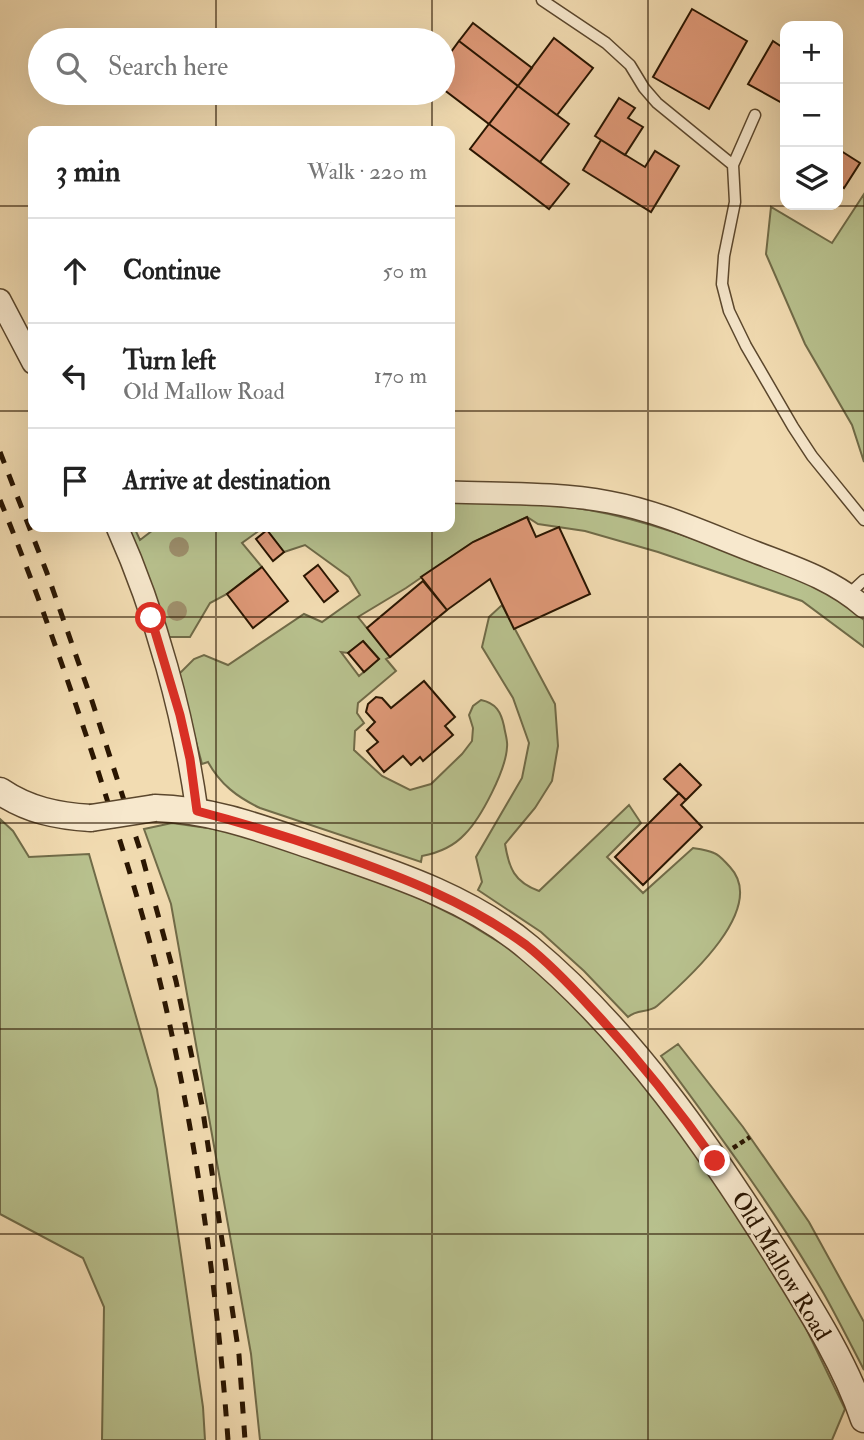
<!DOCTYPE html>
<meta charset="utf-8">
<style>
:root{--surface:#fff;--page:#f6f6f6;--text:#222;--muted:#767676;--line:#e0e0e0}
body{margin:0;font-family:"IM FELL Double Pica",serif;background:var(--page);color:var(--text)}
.controls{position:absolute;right:21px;top:21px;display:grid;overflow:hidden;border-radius:14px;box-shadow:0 7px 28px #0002}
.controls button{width:63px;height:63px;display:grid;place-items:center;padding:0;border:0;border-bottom:2px solid var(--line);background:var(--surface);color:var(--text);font:35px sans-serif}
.stop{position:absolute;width:21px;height:21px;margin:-16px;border:5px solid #d93025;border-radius:50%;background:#fff}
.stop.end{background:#d93025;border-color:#fff;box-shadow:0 2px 7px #0008}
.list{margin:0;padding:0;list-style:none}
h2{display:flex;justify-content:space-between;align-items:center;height:91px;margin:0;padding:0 28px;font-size:30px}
h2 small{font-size:23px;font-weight:400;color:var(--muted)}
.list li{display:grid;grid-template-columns:46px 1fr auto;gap:21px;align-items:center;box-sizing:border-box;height:105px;padding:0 28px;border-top:2px solid var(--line)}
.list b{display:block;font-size:26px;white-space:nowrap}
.list p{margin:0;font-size:23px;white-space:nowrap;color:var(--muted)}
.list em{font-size:23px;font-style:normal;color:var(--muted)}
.icon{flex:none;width:38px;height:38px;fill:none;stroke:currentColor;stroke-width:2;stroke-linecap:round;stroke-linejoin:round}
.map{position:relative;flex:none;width:864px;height:1440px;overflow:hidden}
.search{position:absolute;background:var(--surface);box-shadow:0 7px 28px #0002;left:28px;top:28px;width:427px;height:77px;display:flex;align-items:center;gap:18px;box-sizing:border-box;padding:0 24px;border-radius:38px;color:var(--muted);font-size:26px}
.panel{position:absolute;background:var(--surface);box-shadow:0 7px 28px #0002;left:28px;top:126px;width:427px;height:406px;border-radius:14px}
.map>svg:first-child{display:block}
</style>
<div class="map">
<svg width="864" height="1440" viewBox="0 0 864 1440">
<rect width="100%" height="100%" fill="#f2dcb2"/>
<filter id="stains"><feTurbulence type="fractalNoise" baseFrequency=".00286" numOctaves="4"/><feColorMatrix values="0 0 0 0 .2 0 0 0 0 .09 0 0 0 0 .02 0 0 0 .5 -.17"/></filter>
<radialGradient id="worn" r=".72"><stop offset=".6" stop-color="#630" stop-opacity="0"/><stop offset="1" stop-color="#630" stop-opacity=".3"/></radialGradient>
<path fill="#b8c18e" stroke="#706b48" stroke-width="2" fill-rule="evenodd" d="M864 194V462L852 425 805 344 766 254 771 207 832 243Z
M450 501C495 503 543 502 589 510 645 520 698 540 752 561 792 576 832 590 864 620V647L802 601 658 552 585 531 538 524 527 517 473 542 406 588 358 617 390 657 386 659 396 671 358 703 357 713 364 723 355 731 354 750 382 776 410 790 431 784 462 754 472 741 473 728 469 715 473 706 481 700C496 703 501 712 504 726 505 733 508 741 507 747 506 770 481 818 465 834 454 846 438 853 422 856L421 862 260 808C237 797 220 784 208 762L202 764 178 675 194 659 204 655 228 665 304 614 322 622 360 595 349 577 305 545 284 552 267 530H260L242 543 262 567 227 594 210 603 190 637H169L127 527H134L140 540 157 527H450ZM363 641 379 659 359 676 341 652 348 653Z
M502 605 555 704 558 746 552 781 535 808 505 844C509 868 514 882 539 891L629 805 641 823 607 857 643 893 693 848C700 849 708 850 714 853 720 855 725 862 730 867 768 908 688 979 657 1006 649 1013 637 1009 628 1017L584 971 541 932 478 890 482 882 476 857 522 778 529 743 513 698 482 647 489 617Z
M0 819 13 831 29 857 89 854 157 1089 203 1407 205 1440H102L104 1307 83 1258 0 1214Z
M172 823 236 832 407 892 461 919 512 950 567 997 639 1077 726 1193 788 1291 845 1409 832 1440H260L251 1354 171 904 144 829Z
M678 1044 743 1127 809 1222 864 1322V1370C851 1345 838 1319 824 1294 776 1211 718 1133 661 1056Z"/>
<path fill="#df9978" stroke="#291501" stroke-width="2" d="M692 9 747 41 709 109 653 77Z
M473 23 532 68 518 86 459 41Z
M554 38 593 68 557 115 518 86Z
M459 41 518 86 489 124 443 89V63Z
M773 41 785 49 784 104 748 84Z
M518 86 569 124 540 162 489 124Z
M619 98 635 108 628 118 643 127 625 155 595 136Z
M489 124 569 184 549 209 470 149Z
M601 140 645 167 655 151 679 166 651 212 583 170Z
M838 149 860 163 844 188 838 184Z
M527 517 536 537 559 527 590 594 514 629 490 579 447 610 421 577 473 542Z
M267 530 284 552 273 561 256 539Z
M318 565 338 591 324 602 304 576Z
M262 567 288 601 253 628 227 594Z
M423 581 447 610 390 657 367 628Z
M363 641 379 659 364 672 348 653Z
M424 681 455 717 445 726 453 735 423 761 420 757 411 765 403 756 384 772 367 751 378 742 367 730 375 722 366 712 368 704 376 697 382 698 391 708Z
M680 764 701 785 686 800 664 779Z
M679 793 686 800 681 805 702 827 643 885 615 857Z"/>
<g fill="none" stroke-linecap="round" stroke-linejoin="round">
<defs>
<path id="service" d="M542 0 606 43 630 65 644 88 657 103 733 165
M755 115 733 165 735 202 724 256 722 284 729 311 746 346 793 427 812 456 864 520
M849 594 864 580"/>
<path id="minor" d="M0 300 33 363
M450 492C503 494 557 492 609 502 659 511 708 534 755 552 794 567 832 579 864 607
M117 527C156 614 184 717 197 811"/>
<path id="tertiary" d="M0 791C28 810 57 816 91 818
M155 808C212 809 266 830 319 848 392 873 469 897 529 948 631 1033 710 1148 780 1260 811 1310 845 1363 864 1419"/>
</defs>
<use href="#service" stroke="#5b472d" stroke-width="13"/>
<use href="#minor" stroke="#5b472d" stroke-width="24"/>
<use href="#tertiary" stroke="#5b472d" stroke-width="29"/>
<path stroke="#291501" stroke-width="4.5" stroke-dasharray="5 3.5" stroke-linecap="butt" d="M733 1148 750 1137"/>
<use href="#service" stroke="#f7e8cd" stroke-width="10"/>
<use href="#minor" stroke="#f7e8cd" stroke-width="21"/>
<use href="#tertiary" stroke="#f7e8cd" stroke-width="26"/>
<path stroke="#291501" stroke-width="5" stroke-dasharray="12 12" stroke-linecap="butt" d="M0 452 47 573 92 701 142 856 176 981 202 1105 239 1355 245 1440
M0 500C36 588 67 677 97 768 120 840 143 912 161 986 196 1135 217 1287 228 1440"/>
<defs>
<path id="tertiary-bridge" d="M91 818 155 808"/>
</defs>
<use href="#tertiary-bridge" stroke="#5b472d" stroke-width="29" stroke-linecap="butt"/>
<use href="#tertiary-bridge" stroke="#f7e8cd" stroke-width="26"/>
</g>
<g fill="#9f906c">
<circle cx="179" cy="547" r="10"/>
<circle cx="177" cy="611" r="10"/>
</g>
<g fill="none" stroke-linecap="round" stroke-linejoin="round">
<path stroke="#d93025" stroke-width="9" d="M151 618 180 715 190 759 197 811C243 823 288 837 334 853 402 877 467 902 526 945 549 963 571 986 591 1008 636 1056 677 1107 715 1161"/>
</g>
<path fill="none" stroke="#291501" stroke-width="2" stroke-opacity="0.55" d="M216 0V40M432 0V40M648 0V1440M216 93V131M432 93V131M0 206H33M450 206H864M0 411H33M450 411H864M216 527V1440M432 527V1440M0 617H864M0 823H864M0 1029H864M0 1234H864"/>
<g text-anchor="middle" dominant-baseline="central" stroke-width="5" stroke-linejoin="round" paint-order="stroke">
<g font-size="24" fill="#291501" stroke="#f7e8cd">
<text transform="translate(781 1266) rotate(59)">Old Mallow Road</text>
</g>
</g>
<rect width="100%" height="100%" filter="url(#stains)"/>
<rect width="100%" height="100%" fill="url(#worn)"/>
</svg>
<div class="controls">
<button>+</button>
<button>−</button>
<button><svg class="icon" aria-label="layers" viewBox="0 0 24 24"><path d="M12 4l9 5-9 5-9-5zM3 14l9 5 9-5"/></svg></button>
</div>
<div class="stop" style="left:151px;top:618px"></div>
<div class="stop end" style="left:715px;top:1161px"></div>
<div class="search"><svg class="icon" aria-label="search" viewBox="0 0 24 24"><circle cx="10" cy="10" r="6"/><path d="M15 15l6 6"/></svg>Search here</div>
<section class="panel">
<h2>3 min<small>Walk · 220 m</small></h2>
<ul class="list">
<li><svg class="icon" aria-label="ahead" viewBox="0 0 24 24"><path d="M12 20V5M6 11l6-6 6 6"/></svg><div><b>Continue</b></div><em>50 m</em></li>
<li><svg class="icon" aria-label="left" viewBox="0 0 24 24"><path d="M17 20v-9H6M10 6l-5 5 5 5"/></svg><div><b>Turn left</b><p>Old Mallow Road</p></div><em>170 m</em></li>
<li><svg class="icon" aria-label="arrive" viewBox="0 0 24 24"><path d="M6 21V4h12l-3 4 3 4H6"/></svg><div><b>Arrive at destination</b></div></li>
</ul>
</section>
</div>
